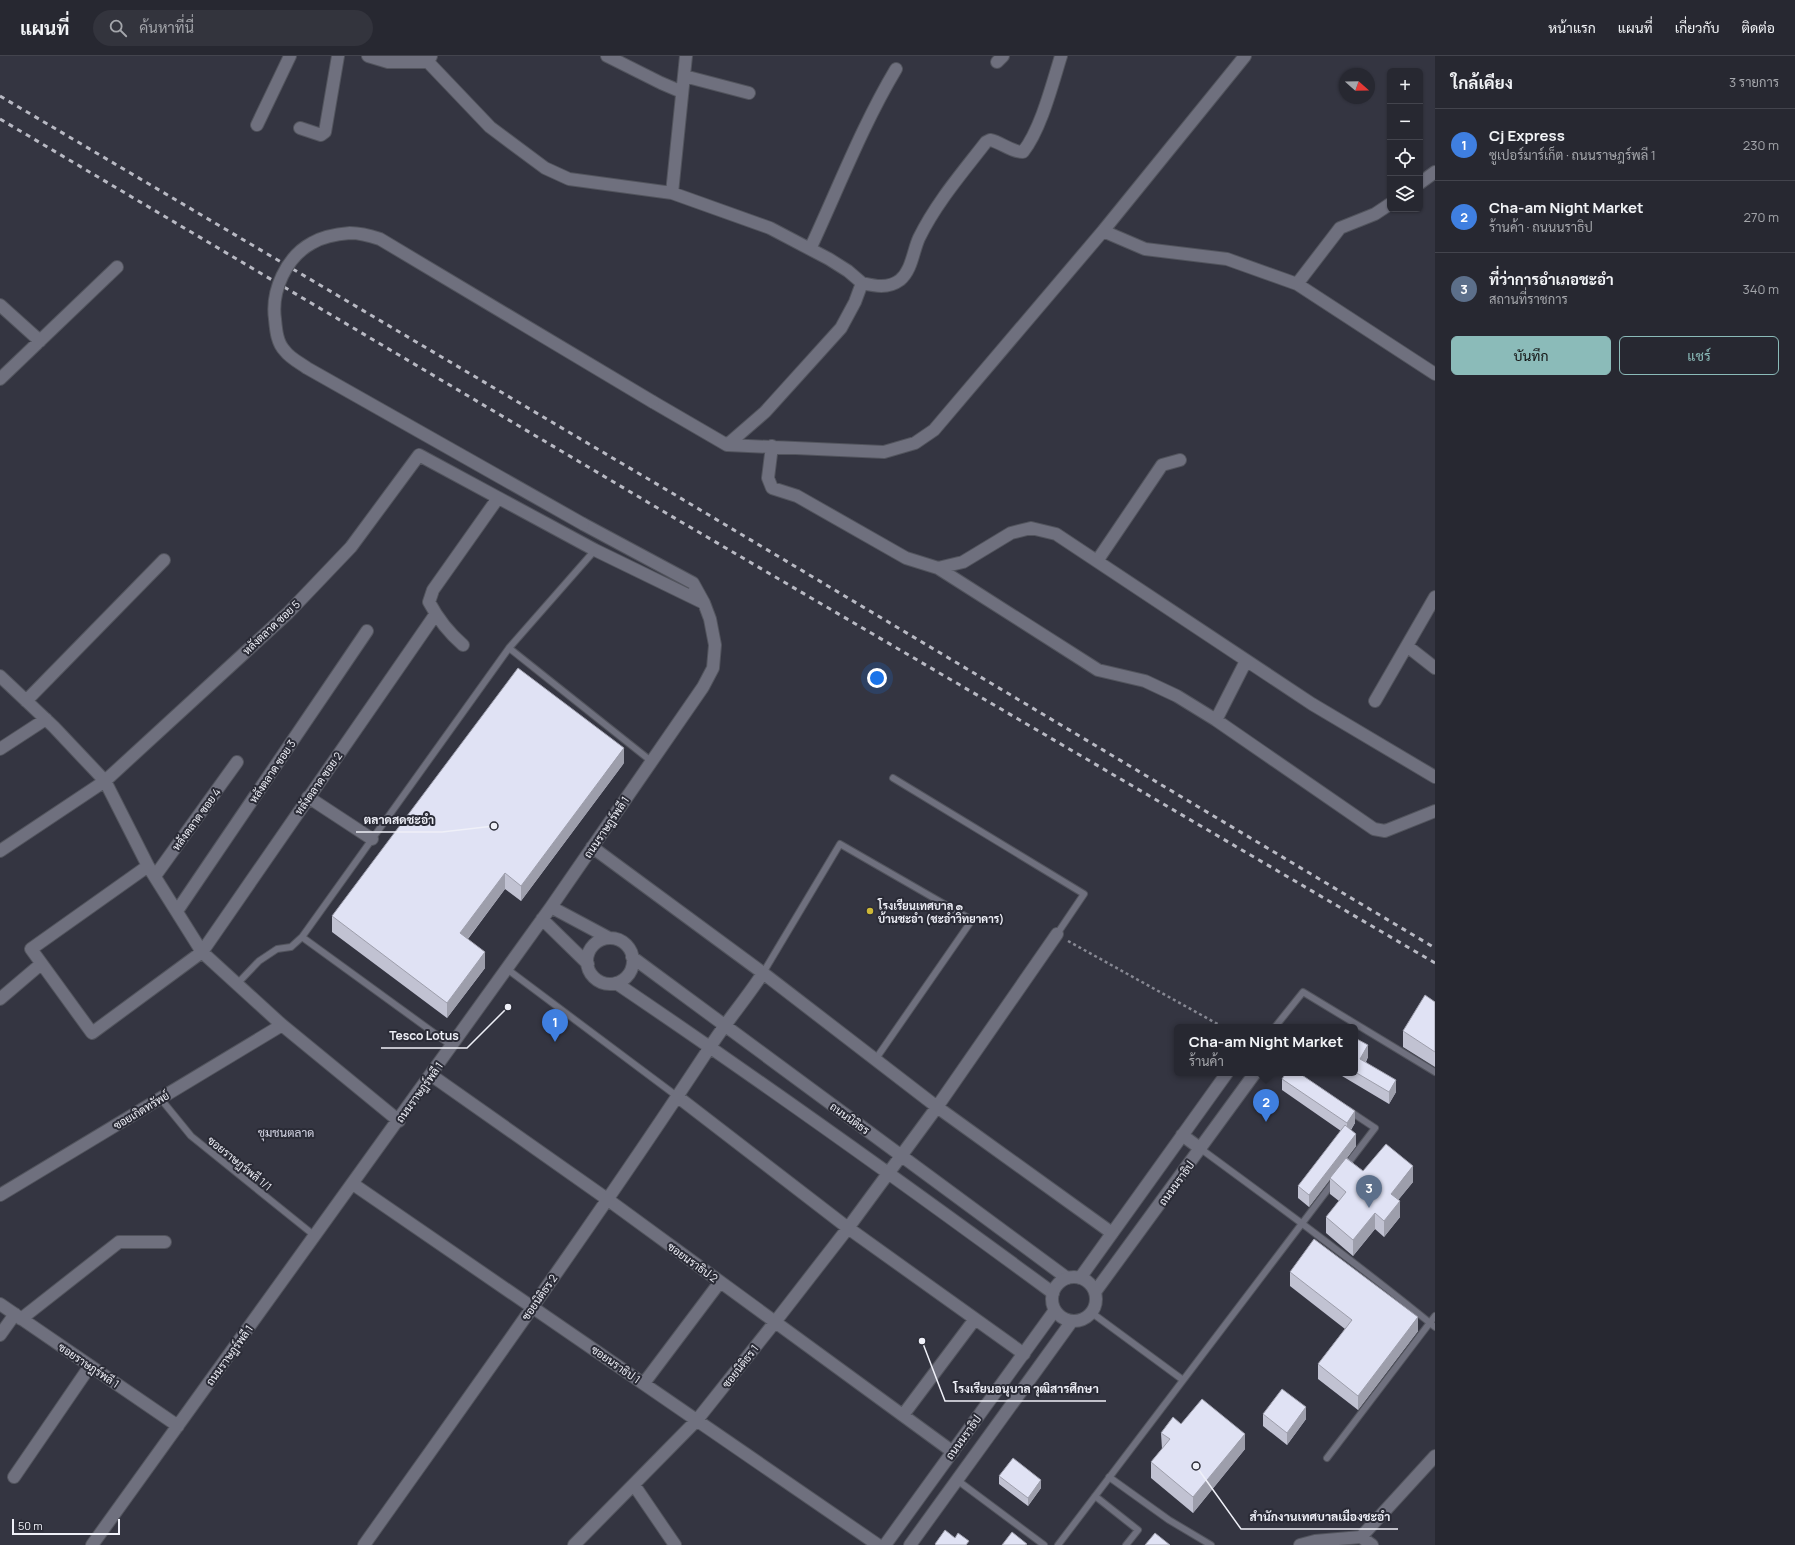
<!DOCTYPE html>
<html lang="th">
<meta charset="utf-8">
<style>
:root{--surface:#272831;--page:#33343d;--text:#f1f3f6;--muted:#a4a6ab;--line:#43444d;--accent:#8bbbb9}
body{margin:0;font-family:Manrope,Sarabun,sans-serif;background:var(--page);color:var(--text)}
.controls{position:absolute;right:12px;top:12px;display:grid;overflow:hidden;border-radius:6px;box-shadow:0 1px 3px #0004}
.controls button{width:36px;height:36px;display:grid;place-items:center;padding:0;border:0;border-bottom:1px solid var(--line);background:var(--surface);color:var(--text);font:20px sans-serif}
.compass{position:absolute;left:1339px;top:12px;width:36px;height:36px;border-radius:50%;background:var(--surface);box-shadow:0 1px 3px #0004;rotate:110deg}
.scale{position:absolute;left:12px;bottom:10px;width:108px;box-sizing:border-box;padding-left:4px;border:2px solid #eff0f8;border-top:0;font-size:11px;line-height:14px;white-space:nowrap;color:#eff0f8;-webkit-text-stroke:3px #2a2b36;paint-order:stroke}
.you{position:absolute;left:877px;top:622px;width:14px;height:14px;margin:-10px;border:3px solid #fff;border-radius:50%;background:#1a73e8;box-shadow:0 0 0 6px #1a73e833}
.badge{display:grid;place-items:center;width:26px;height:26px;border-radius:50%;background:var(--accent);color:#fff;font-size:13px;font-weight:700}
.pin{position:absolute;translate:-50% -33px;filter:drop-shadow(0 1px 2px #0008)}
.pin::after{content:'';position:absolute;top:21px;width:14px;height:12px;background:inherit;clip-path:polygon(0 0,100% 0,50% 100%)}
.popup{position:absolute;left:1174px;top:968px;width:184px;height:52px;box-sizing:border-box;display:grid;place-content:center;border-radius:6px;background:var(--surface);filter:drop-shadow(0 1px 3px #0005);font-size:13px;white-space:nowrap;color:var(--muted)}
.popup b{font-size:15px;color:var(--text)}
.popup::after{content:'';position:absolute;left:50%;top:100%;margin-left:-8px;border:8px solid transparent;border-top-color:var(--surface)}
.list{margin:0;padding:0;list-style:none}
h2{display:flex;justify-content:space-between;align-items:center;height:52px;margin:0;padding:0 16px;font-size:17px}
h2 small{font-size:13px;font-weight:400;color:var(--muted)}
.list li{display:grid;grid-template-columns:26px 1fr auto;gap:12px;align-items:center;box-sizing:border-box;height:72px;padding:0 16px;border-top:1px solid var(--line)}
.list b{display:block;font-size:15px;white-space:nowrap}
.list p{margin:0;font-size:13px;white-space:nowrap;color:var(--muted)}
.list em{font-size:13px;font-style:normal;color:var(--muted)}
.actions{display:flex;gap:8px;padding:12px 16px}
.actions a{flex:1;padding:9px 0;border:1px solid var(--accent);border-radius:6px;text-align:center;font-size:14px;color:var(--accent)}
.actions .main{background:var(--accent);color:#111}
.icon{flex:none;width:22px;height:22px;fill:none;stroke:currentColor;stroke-width:2;stroke-linecap:round;stroke-linejoin:round}
.map{position:relative;flex:none;width:1435px;height:1489px;overflow:hidden}
header{display:flex;align-items:center;gap:24px;box-sizing:border-box;height:56px;padding:0 20px;background:var(--surface);border-bottom:1px solid var(--line)}
header strong{font-size:19px}
nav{display:flex;gap:22px;margin-inline-start:auto;font-size:14px}
.search{width:280px;height:36px;background:var(--page);display:flex;align-items:center;gap:10px;box-sizing:border-box;padding:0 14px;border-radius:22px;color:var(--muted);font-size:15px}
main{display:flex}
aside{flex:1;background:var(--surface)}
.map>svg:first-child{display:block}
</style>
<header>
<strong>แผนที่</strong>
<div class="search"><svg class="icon" aria-label="search" viewBox="0 0 24 24"><circle cx="10" cy="10" r="6"/><path d="M15 15l6 6"/></svg>ค้นหาที่นี่</div>
<nav><a>หน้าแรก</a><a>แผนที่</a><a>เกี่ยวกับ</a><a>ติดต่อ</a></nav>
</header>
<main>
<div class="map">
<svg width="1435" height="1489" viewBox="0 0 1435 1489">
<rect width="100%" height="100%" fill="#343541"/>
<g fill="none" stroke-linecap="round" stroke-linejoin="round">
<defs>
<path id="service" d="M509 592 595 494
M893 722 1084 838 1057 878
M507 913 678 1041
M763 917 840 788 972 864 875 1004
M237 928 259 905 277 893 291 891 302 881
M1275 971 1303 936 1435 1016
M452 990 302 881 509 592 651 705
M160 1042 191 1080 315 1180
M1201 1093C1280 1151 1359 1209 1435 1271
M1346 1110 1375 1072 1348 1054
M1092 1257 1183 1324
M1327 1402 1435 1260
M1109 1421 1169 1464 1211 1489
M957 1424 1044 1489
M1095 1440 1138 1474 1126 1489
M1058 1489 1335 1124"/>
<path id="minor" d="M368 0 388 6H428
M431 0 428 6 490 71 545 112 569 123 672 137 770 172 829 203 848 215 862 227 855 246 841 272 765 356 727 389
M607 0 661 27 682 36
M997 6 1003 0
M684 20 749 37
M257 69 290 0
M300 72 321 79 325 76 338 0
M1420 127 1435 116
M672 137 686 0
M1103 175 1145 193 1227 203 1297 228 1340 172 1375 158 1390 148
M810 193C838 133 862 70 896 13
M862 227C875 230 888 233 900 224 912 214 913 195 919 182 936 147 962 117 986 86L990 84C1001 86 1011 96 1023 96 1041 73 1052 29 1061 0
M1297 228 1435 318
M0 249 40 285
M0 323 117 211
M653 346 727 389 884 396 915 387 934 374 1103 175 1245 0
M772 390 768 422 772 432 797 440 906 502 938 512 963 506 1011 477 1031 472 1056 478 1312 648 1435 721
M1097 505 1162 409 1180 404
M938 512 1098 614 1145 625 1177 640 1216 664 1246 605
M463 589C448 576 438 563 429 546L433 534 498 442
M1407 590 1435 612
M0 620 54 671 105 725 148 810 202 896 282 969 399 1065
M26 645 164 504
M1375 645 1435 541
M1216 664 1374 773 1385 775 1435 755
M0 693 46 663
M308 741 372 783
M592 791 763 917 937 1051 1112 1177
M0 795 105 725 288 557 351 491 419 399 595 494 704 547
M148 810 31 893 92 977 202 896 435 559
M155 820 237 706
M551 851 609 882
M177 855 367 575
M542 863 588 908
M587 905a23 23 0 1 1 46 0a23 23 0 1 1-46 0Z
M632 901 1067 1222
M616 927C764 1027 909 1131 1053 1237
M0 943 41 908
M431 1019 607 1143 953 1396
M678 1041 848 1172 1024 1298
M353 1128 878 1489
M0 1139 282 969
M0 1248 178 1370
M21 1263 119 1186H165
M0 1279 15 1258
M644 1327 720 1226
M903 1359 975 1263
M14 1421 90 1310
M634 1429 675 1489
M1361 1481 1372 1489
M92 1489 551 851 703 631 713 612 715 589 710 563 704 547 693 527 583 468
M364 1489C481 1324 599 1160 710 991 726 966 746 943 763 917
M574 1489 697 1364 775 1266 848 1172 937 1051 1057 878
M1300 1489 1315 1485 1361 1481 1435 1400"/>
<path id="tertiary" d="M1182 1079 1201 1093
M1052 1243a22 22 0 1 1 44 0a22 22 0 1 1-44 0Z
M1080 1222 1227 1017
M1095 1236 1255 1017
M885 1489 1055 1254
M910 1489 1072 1265"/>
</defs>
<use href="#service" stroke="#52545d" stroke-width="8"/>
<use href="#minor" stroke="#52545d" stroke-width="14"/>
<use href="#tertiary" stroke="#52545d" stroke-width="14"/>
<path stroke="#868792" stroke-width="2.5" stroke-dasharray="3 3" stroke-linecap="butt" d="M1068 885 1223 971"/>
<use href="#service" stroke="#6f707e" stroke-width="6"/>
<use href="#minor" stroke="#6f707e" stroke-width="12"/>
<use href="#tertiary" stroke="#6f707e" stroke-width="12"/>
<path stroke="#b8b9c3" stroke-width="3" stroke-dasharray="5 5" stroke-linecap="butt" d="M0 40 677 440 1435 892
M0 63 666 457 1435 907"/>
<defs>
<path id="minor-bridge" d="M583 468 307 312C300 307 290 302 285 295 277 287 276 274 275 263 271 235 286 201 312 187 322 181 338 178 350 177 360 177 371 180 380 183L653 346"/>
</defs>
<use href="#minor-bridge" stroke="#52545d" stroke-width="14" stroke-linecap="butt"/>
<use href="#minor-bridge" stroke="#6f707e" stroke-width="12"/>
</g>
<path fill="#c1c2d2" d="M624 707 521 845 505 833 468 883 485 912 447 962 332 876V860Z
M1435 946V1011L1403 991V975Z
M1355 982 1368 1001 1366 1006 1396 1036 1389 1048 1337 1017H1355Z
M1282 1023 1355 1067 1351 1074 1356 1090 1347 1102 1363 1115 1413 1126 1398 1144 1400 1161 1384 1181 1375 1173 1353 1200 1326 1177V1161L1339 1145 1330 1138V1123L1309 1151 1298 1142V1130L1341 1075 1282 1034Z
M1290 1216 1418 1275 1358 1354 1318 1323V1308L1345 1273 1290 1230Z
M1263 1358 1306 1363 1287 1389 1263 1370Z
M1181 1368 1245 1393 1193 1457 1151 1422V1406L1162 1393 1161 1377Z
M999 1420 1041 1432 1028 1450 999 1428Z"/>
<path fill="#9d9eab" d="M624 692V707L521 845V830Z
M505 817V833L460 893V877Z
M485 896V912L447 962V947Z
M1368 989V1001L1360 1015V1003Z
M1396 1024V1036L1389 1048V1036Z
M1355 1055V1067L1347 1079V1067Z
M1356 1078V1090L1309 1151V1139Z
M1413 1110V1126L1391 1153V1138Z
M1400 1145V1161L1384 1181V1165Z
M1375 1157V1173L1353 1200V1184Z
M1418 1261V1275L1358 1354V1340Z
M1306 1351V1363L1287 1389V1377Z
M1245 1378V1393L1193 1457V1441Z
M1041 1424V1432L1028 1450V1442Z"/>
<path fill="#e0e2f4" stroke="#9d9eab" d="M518 612 624 692 521 830 505 817 460 877 485 896 447 947 332 860Z
M1425 939 1435 946V996L1403 975Z
M1355 982 1368 989 1360 1003 1396 1024 1389 1036 1355 1016Z
M1286 1017H1299L1355 1055 1347 1067 1282 1023Z
M1345 1069 1356 1078 1309 1139 1298 1130Z
M1386 1088 1413 1110 1391 1138 1400 1145 1384 1165 1375 1157 1353 1184 1326 1161 1346 1136 1330 1122 1346 1102 1363 1115Z
M1314 1183 1418 1261 1358 1340 1318 1308 1352 1264 1290 1216Z
M1282 1333 1306 1351 1287 1377 1263 1358Z
M1202 1343 1245 1378 1193 1441 1151 1406 1170 1383 1161 1377 1173 1361 1181 1368Z
M1013 1402 1041 1424 1028 1442 999 1420Z
M945 1474 955 1482 958 1477 969 1485 966 1489H936L935 1488Z
M1012 1476 1027 1488 1025 1489H1002Z
M1155 1477 1170 1489H1145Z"/>
<circle fill="#ceb837" stroke="#2a2b36" stroke-width="1.5" cx="870" cy="855" r="4"/>
<g text-anchor="middle" dominant-baseline="central" stroke-width="4" stroke-linejoin="round" paint-order="stroke">
<g font-size="11" fill="#eff0f8" stroke="#2a2b36">
<text transform="translate(271 571) rotate(-43)">หลังตลาด ซอย 5</text>
<text transform="translate(272 715) rotate(-56)">หลังตลาด ซอย 3</text>
<text transform="translate(318 727) rotate(-55)">หลังตลาด ซอย 2</text>
<text transform="translate(196 763) rotate(-54)">หลังตลาด ซอย 4</text>
<text transform="translate(606 771) rotate(-56)">ถนนราษฎร์พลี 1</text>
<text transform="translate(419 1036) rotate(-54)">ถนนราษฎร์พลี 1</text>
<text transform="translate(141 1054) rotate(-31)">ซอยเกิดทรัพย์</text>
<text transform="translate(850 1062) rotate(36)">ถนนนิติธร</text>
<text transform="translate(240 1107) rotate(39)">ซอยราษฎร์พลี 1/1</text>
<text transform="translate(1176 1127) rotate(-54)">ถนนนราธิป</text>
<text transform="translate(693 1206) rotate(36)">ซอยนราธิป 2</text>
<text transform="translate(539 1241) rotate(-55)">ซอยนิติธร 2</text>
<text transform="translate(229 1299) rotate(-54)">ถนนราษฎร์พลี 1</text>
<text transform="translate(616 1308) rotate(35)">ซอยนราธิป 1</text>
<text transform="translate(89 1309) rotate(34)">ซอยราษฎร์พลี 1</text>
<text transform="translate(740 1310) rotate(-52)">ซอยนิติธร 1</text>
<text transform="translate(963 1381) rotate(-54)">ถนนนราธิป</text>
</g>
<g font-size="11" font-weight="bold" fill="#eff0f8" stroke="#2a2b36" text-anchor="start">
<text x="878" y="849">โรงเรียนเทศบาล ๑<tspan x="878" dy="13">บ้านชะอำ (ชะอำวิทยาคาร)</tspan></text>
</g>
<g font-size="12" fill="#d5d7e6" stroke="#2a2b36">
<text x="286" y="1076">ชุมชนตลาด</text>
</g>
</g>
<path fill="none" stroke="#eff0f8" stroke-width="1.5" d="M494 770L442 776H356M508 951L467 992H381M922 1285L945 1345H1106M1196 1410L1241 1473H1398"/>
<g fill="#eff0f8" stroke="#2a2b36" stroke-width="1.5">
<circle cx="494" cy="770" r="4"/>
<circle cx="508" cy="951" r="4"/>
<circle cx="922" cy="1285" r="4"/>
<circle cx="1196" cy="1410" r="4"/>
</g>
<g font-size="12" text-anchor="middle" font-weight="bold" fill="#eff0f8" stroke="#2a2b36" stroke-width="4" stroke-linejoin="round" paint-order="stroke">
<text x="399" y="768">ตลาดสดชะอำ</text>
<text x="424" y="984">Tesco Lotus</text>
<text x="1026" y="1337">โรงเรียนอนุบาล วุฒิสารศึกษา</text>
<text x="1320" y="1465">สํานักงานเทศบาลเมืองชะอำ</text>
</g>
</svg>
<div class="controls">
<button>+</button>
<button>−</button>
<button><svg class="icon" aria-label="locate" viewBox="0 0 24 24"><circle cx="12" cy="12" r="6"/><path d="M12 2v4M12 18v4M2 12h4M18 12h4"/></svg></button>
<button><svg class="icon" aria-label="layers" viewBox="0 0 24 24"><path d="M12 4l9 5-9 5-9-5zM3 14l9 5 9-5"/></svg></button>
</div>
<svg class="compass" viewBox="-18 -18 36 36"><path d="M0-13l5 13h-10z" fill="#e53935"/><path d="M0 13l5-13h-10z" fill="#a4a6ab"/></svg>
<div class="scale">50 m</div>
<div class="you"></div>
<div class="pin badge" style="left:555px;top:986px;background:#3f7fe0">1</div>
<div class="pin badge" style="left:1266px;top:1066px;background:#3f7fe0">2</div>
<div class="popup"><b>Cha-am Night Market</b>ร้านค้า</div>
<div class="pin badge" style="left:1369px;top:1152px;background:#5c6f8a">3</div>
</div>
<aside>
<h2>ใกล้เคียง<small>3 รายการ</small></h2>
<ul class="list">
<li><span class="badge" style="background:#3f7fe0">1</span><div><b>Cj Express</b><p>ซูเปอร์มาร์เก็ต · ถนนราษฎร์พลี 1</p></div><em>230 m</em></li>
<li><span class="badge" style="background:#3f7fe0">2</span><div><b>Cha-am Night Market</b><p>ร้านค้า · ถนนนราธิป</p></div><em>270 m</em></li>
<li><span class="badge" style="background:#5c6f8a">3</span><div><b>ที่ว่าการอำเภอชะอำ</b><p>สถานที่ราชการ</p></div><em>340 m</em></li>
</ul>
<div class="actions"><a class="main">บันทึก</a><a>แชร์</a></div>
</aside>
</main>
